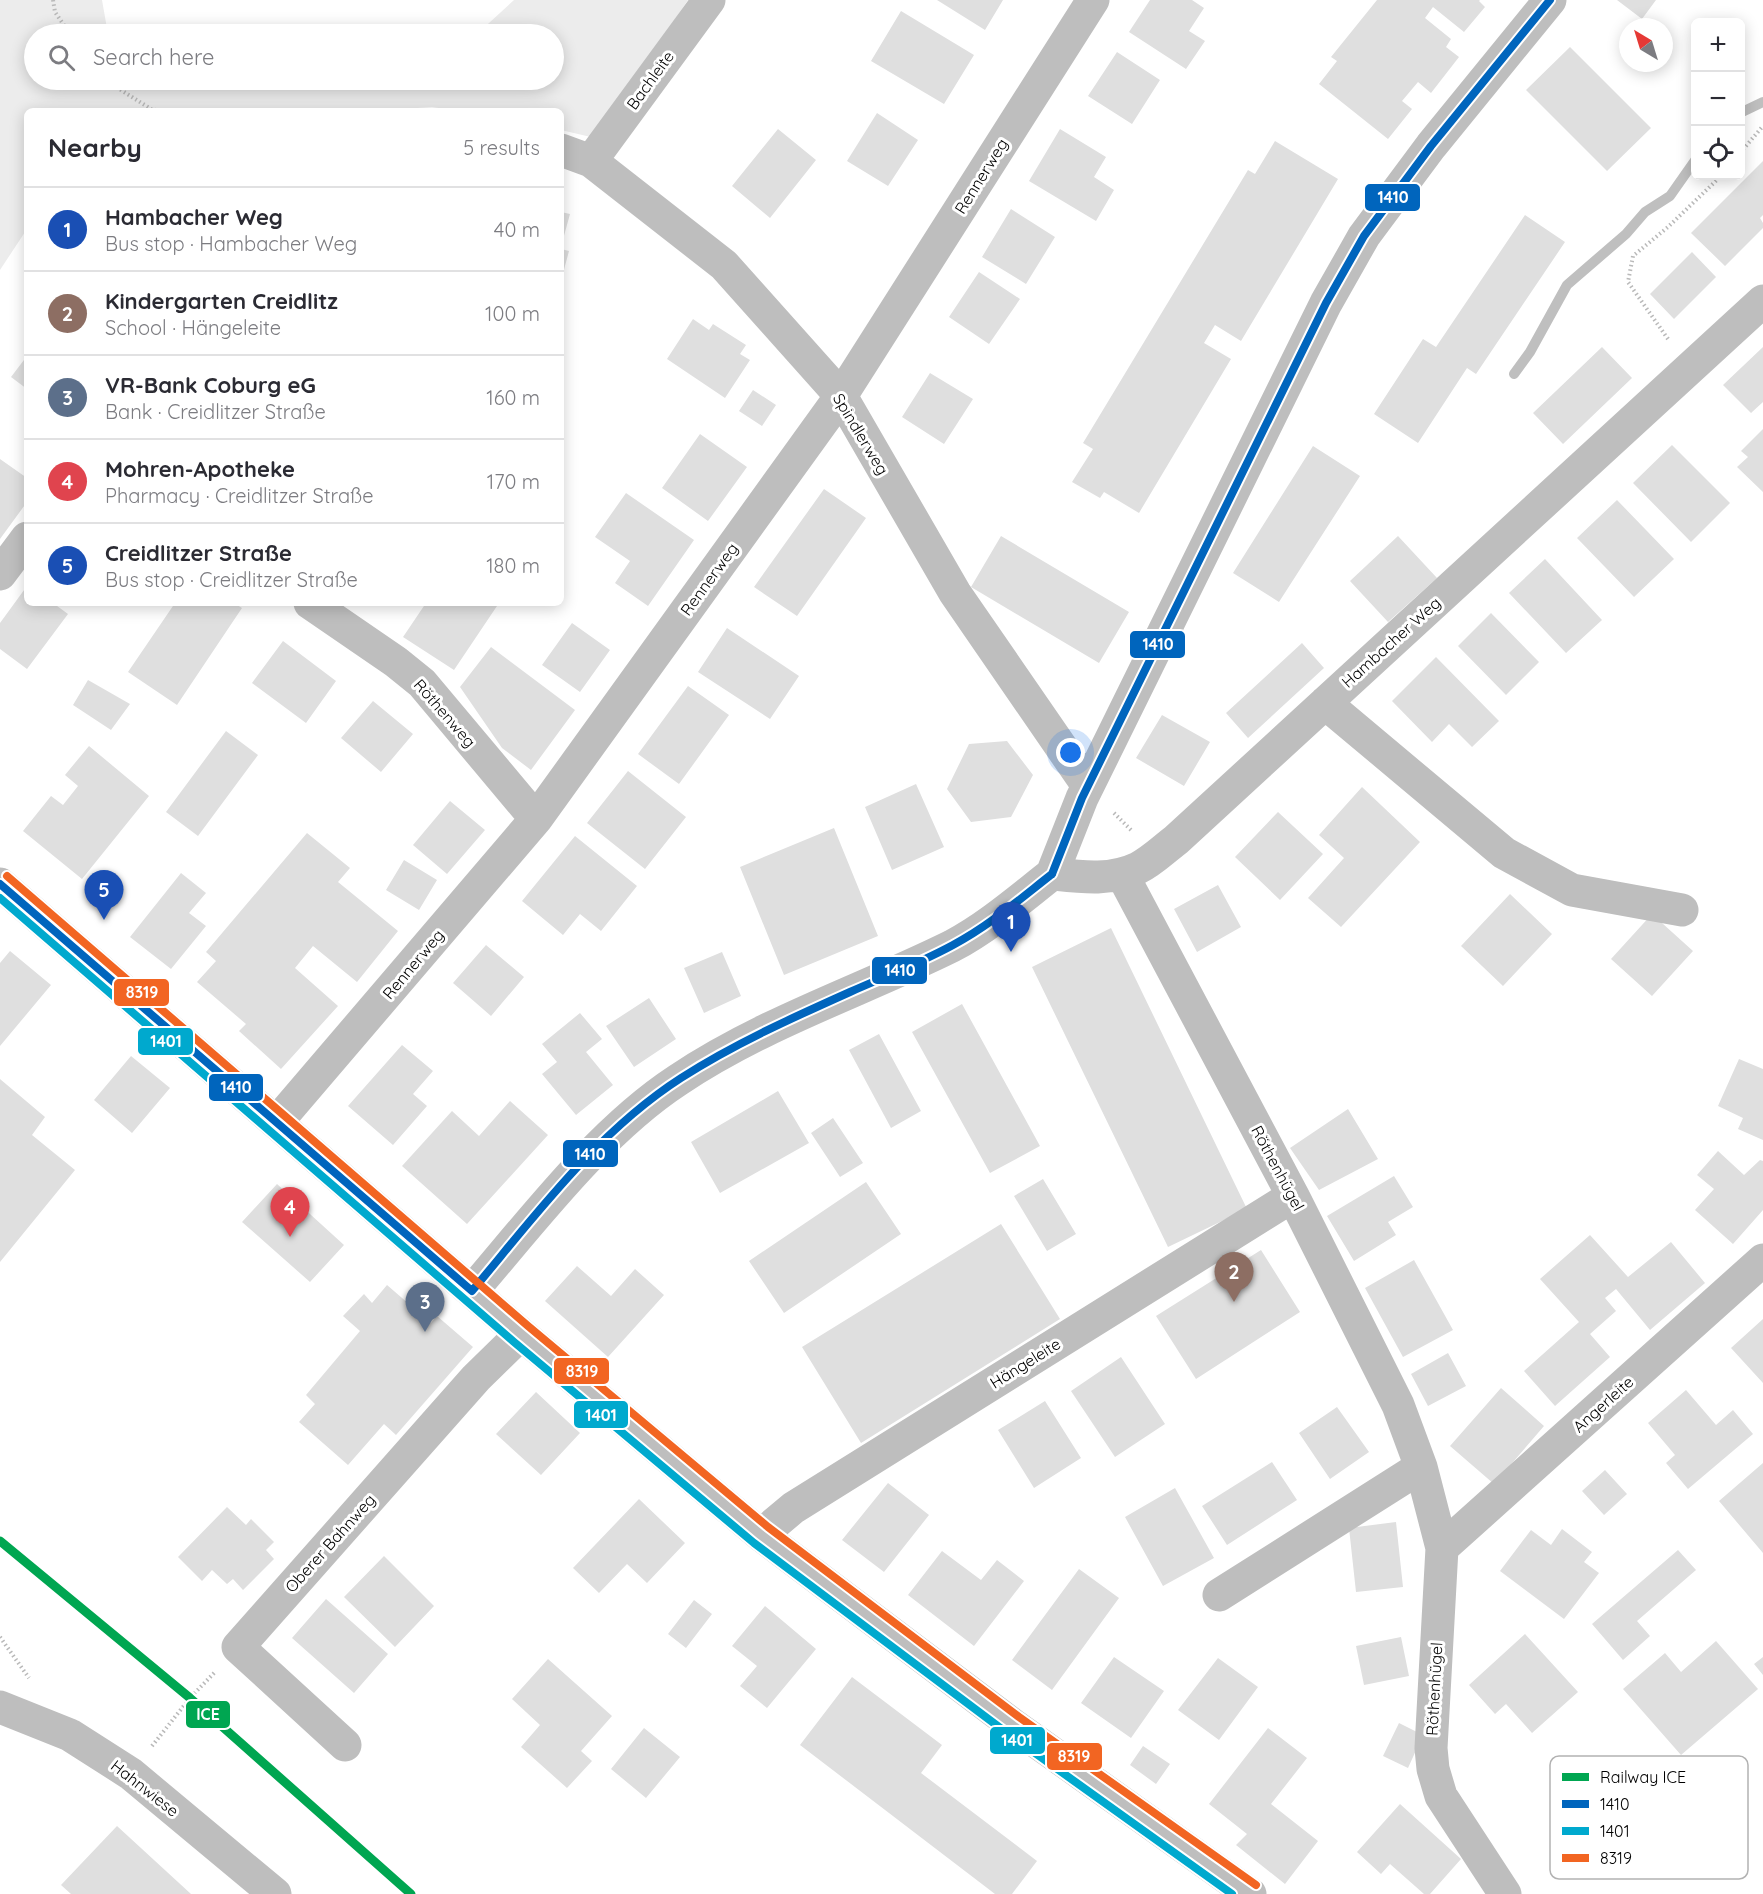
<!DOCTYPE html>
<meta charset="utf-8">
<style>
:root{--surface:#fff;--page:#f2f2f3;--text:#2b2b33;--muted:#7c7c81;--line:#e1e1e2;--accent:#db2777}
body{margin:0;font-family:Quicksand,sans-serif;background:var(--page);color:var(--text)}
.controls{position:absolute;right:18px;top:18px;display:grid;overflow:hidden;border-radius:9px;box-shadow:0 3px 15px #0003}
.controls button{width:54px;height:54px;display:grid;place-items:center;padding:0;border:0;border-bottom:2px solid var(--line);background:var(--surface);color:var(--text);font:30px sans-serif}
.compass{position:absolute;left:1619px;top:18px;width:54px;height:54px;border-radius:50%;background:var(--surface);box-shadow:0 3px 15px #0003;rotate:322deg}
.you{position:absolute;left:1071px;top:753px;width:21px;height:21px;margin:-15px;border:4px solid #fff;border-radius:50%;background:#1a73e8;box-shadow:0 0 0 9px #1a73e833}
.badge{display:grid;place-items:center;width:39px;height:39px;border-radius:50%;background:var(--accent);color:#fff;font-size:20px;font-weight:700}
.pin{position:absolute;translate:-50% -50px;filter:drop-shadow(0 2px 3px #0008)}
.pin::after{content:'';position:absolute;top:32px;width:21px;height:18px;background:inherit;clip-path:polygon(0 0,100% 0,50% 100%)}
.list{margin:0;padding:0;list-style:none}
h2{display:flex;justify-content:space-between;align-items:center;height:78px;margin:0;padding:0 24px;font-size:26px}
h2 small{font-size:20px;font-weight:400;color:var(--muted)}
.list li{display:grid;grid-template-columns:39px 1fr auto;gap:18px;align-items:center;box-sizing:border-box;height:84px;padding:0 24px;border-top:2px solid var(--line)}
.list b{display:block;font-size:22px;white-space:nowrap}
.list p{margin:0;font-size:20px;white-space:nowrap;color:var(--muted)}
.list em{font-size:20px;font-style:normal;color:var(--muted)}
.icon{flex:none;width:33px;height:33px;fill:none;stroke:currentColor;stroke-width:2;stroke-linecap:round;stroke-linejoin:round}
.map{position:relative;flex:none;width:1763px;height:1894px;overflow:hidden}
.search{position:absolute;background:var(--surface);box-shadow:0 3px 15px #0003;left:24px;top:24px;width:540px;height:66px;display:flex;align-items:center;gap:15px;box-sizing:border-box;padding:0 21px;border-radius:33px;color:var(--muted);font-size:22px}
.panel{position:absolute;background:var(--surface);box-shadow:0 3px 15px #0003;left:24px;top:108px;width:540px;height:498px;border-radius:9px}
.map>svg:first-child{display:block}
</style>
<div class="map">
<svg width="1763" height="1894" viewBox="0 0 1763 1894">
<rect width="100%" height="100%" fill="#fff"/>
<path fill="#ececec" d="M0 0H102L108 34H34V80H554V34H477L514 0H688L595 138 561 130V111H459L432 107 372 111H27V229L0 270Z"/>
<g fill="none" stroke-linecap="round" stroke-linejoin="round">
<path stroke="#bfbfbf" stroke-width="10" d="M1740 113 1763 102
M1514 374 1530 352 1567 285 1626 234 1645 212 1670 196 1696 159"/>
</g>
<path fill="#dfdfdf" d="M937 0H1003L985 30Z
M1150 0H1192L1204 8 1189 31 1205 41 1186 69 1129 32Z
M1377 0H1480L1479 1 1485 7 1464 32 1433 7 1425 18 1451 39 1446 47 1459 57 1431 93 1418 82 1402 101 1412 109 1388 139 1319 84 1337 61 1331 57Z
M1617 0H1656L1642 19Z
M901 11 974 55 944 104 871 61Z
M1570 47 1651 128 1607 171 1526 90Z
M1117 52 1160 80 1132 124 1088 96Z
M877 113 918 140 888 186 847 161Z
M778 129 816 160 770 218 732 186Z
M1060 129 1106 157 1094 177 1114 190 1096 221 1029 181Z
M1275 141 1338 179 1241 341 1215 325 1204 343 1231 359 1139 513 1104 492 1100 498 1072 482 1093 449 1083 443 1248 170 1255 174Z
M1763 161V215L1760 218 1763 223V228L1725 266 1691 233Z
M1011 209 1055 237 1026 284 982 257Z
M561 212 570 214 562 243H561Z
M1525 215 1565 242 1476 374 1467 368 1418 443 1374 414 1423 339 1436 347Z
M561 249 569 251 562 277H561Z
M1692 252 1716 277 1674 319 1650 294Z
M979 272 1020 299 989 344 949 317Z
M693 319 709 330 713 324 746 345 740 354 750 360 725 398 667 359Z
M1602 347 1632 378 1563 444 1533 413Z
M1763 347V402L1751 413 1723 385Z
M27 356V389L11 377Z
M930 373 973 399 944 444 902 417Z
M753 390 776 405 762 426 739 411Z
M1763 429V492L1737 467 1748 457 1741 451Z
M700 434 747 467 708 521 662 488Z
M1672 445 1730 503 1691 542 1633 483Z
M1313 446 1360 476 1279 602 1233 573Z
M0 459 27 478V502L0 539Z
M824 489 866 518 797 616 754 587Z
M626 493 694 540 648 606 615 583 630 561 595 537Z
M1617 500 1674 559 1634 597 1577 538Z
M1001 536 1129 612 1099 663 971 587Z
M1398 536 1437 578 1388 622 1350 581Z
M1545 559 1602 620 1566 653 1509 593Z
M27 586V603H53L68 614 27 669 0 649V623Z
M175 603H234L242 608 177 705 128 672Z
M426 603H499L454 670 403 637Z
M1491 613 1539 662 1506 695 1458 646Z
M572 623 610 650 580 692 542 665Z
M727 628 799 676 770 719 698 672Z
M283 641 336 681 306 723 252 683Z
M1302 643 1324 668 1248 738 1226 713Z
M491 647 575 710 531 770 502 748 460 687Z
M1436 657 1499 721 1472 747 1449 724 1432 742 1392 701Z
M88 680 130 704 111 730 73 705Z
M688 686 729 715 679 784 638 754Z
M373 701 413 734 381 772 341 738Z
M1162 715 1210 742 1184 786 1136 758Z
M226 731 258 755 198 836 166 812Z
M1007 741 1033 775 1011 817 971 822 947 789 969 744Z
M89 746 149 796 82 879 23 831 51 796 63 805 78 786 65 775Z
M628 771 686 817 645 869 587 823Z
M916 784 944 847 892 870 865 807Z
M1362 787 1420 842 1341 927 1308 898 1344 858 1319 835Z
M450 801 485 830 447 874 413 845Z
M1278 812 1323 854 1280 900 1235 857Z
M834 828 878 936 784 975 740 867Z
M307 833 350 868 338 882 398 931 357 982 313 946 295 968 338 1006 281 1069 239 1031 246 1024 197 982 216 961 206 952Z
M575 836 637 886 601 931 580 914 563 935 522 901Z
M404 860 437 880 419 910 386 890Z
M181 873 206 893 189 913 206 926 171 969 130 937Z
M1218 885 1241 927 1197 952 1174 909Z
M1510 894 1552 934 1503 986 1461 946Z
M1652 914 1693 951 1652 996 1611 959Z
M1111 928 1247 1209 1168 1247 1032 967Z
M486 945 524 977 491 1016 453 983Z
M10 951 51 985 0 1046V963Z
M722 952 741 996 704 1013 684 968Z
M649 998 676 1039 634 1067 606 1026Z
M962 1004 1040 1146 990 1173 912 1032Z
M580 1013 602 1039 586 1052 613 1085 576 1115 542 1074 557 1062 542 1044Z
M879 1034 921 1111 891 1128 849 1050Z
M402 1045 433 1071 413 1094 427 1106 393 1145 348 1106Z
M131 1056 170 1088 132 1133 94 1100Z
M1739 1059 1763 1069V1140L1738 1129 1743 1118 1718 1106Z
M0 1079 45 1117 32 1135 75 1170 0 1262Z
M778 1091 809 1143 720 1193 691 1142Z
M510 1101 548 1135 467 1224 402 1166 452 1111 479 1136Z
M1348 1109 1378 1159 1319 1190 1290 1148Z
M833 1118 863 1163 840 1177 811 1133Z
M1718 1151 1744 1175 1760 1160 1763 1161V1210L1733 1244 1695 1210 1714 1189 1697 1175Z
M1394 1176 1413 1207 1388 1222 1396 1235 1354 1261 1327 1216Z
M1043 1179 1076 1234 1047 1251 1014 1196Z
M866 1182 901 1234 784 1313 749 1261Z
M277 1184 344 1245 310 1282 242 1222Z
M1001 1224 1060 1319 861 1443 802 1347Z
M1590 1235 1628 1277 1671 1242 1705 1283 1650 1330 1616 1289 1605 1298 1616 1311 1590 1334 1610 1357 1555 1406 1524 1371 1579 1322 1540 1279Z
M1261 1250 1300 1312 1196 1379 1156 1316Z
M1414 1260 1453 1330 1403 1357 1365 1288Z
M577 1266 611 1296 635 1269 664 1295 608 1357 545 1301Z
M387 1285 431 1323 437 1316 473 1347 396 1435 384 1424 348 1465 299 1422 315 1404 306 1395 360 1331 343 1316 364 1294 372 1303Z
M1763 1319V1383L1731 1348Z
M1448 1353 1466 1386 1428 1406 1411 1374Z
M1121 1357 1165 1424 1115 1457 1071 1391Z
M1501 1388 1544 1426 1494 1484 1450 1446Z
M1686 1390 1716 1425 1733 1410 1753 1434 1688 1489 1666 1463 1675 1455 1648 1423Z
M536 1392 580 1433 541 1475 496 1434Z
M1045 1401 1081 1458 1034 1488 998 1430Z
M1337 1407 1369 1452 1330 1479 1299 1433Z
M1272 1462 1297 1500 1227 1545 1202 1506Z
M1763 1463V1553L1719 1501Z
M1605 1470 1627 1494 1604 1515 1582 1491Z
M888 1483 929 1515 884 1572 842 1540Z
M1175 1488 1214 1558 1163 1586 1125 1517Z
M639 1499 685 1543 647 1583 627 1564 599 1593 573 1568Z
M227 1507 246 1525 251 1519 274 1542 266 1550 274 1559 243 1590 233 1579 227 1584 212 1570 202 1581 178 1557Z
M1396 1522 1403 1587 1356 1592 1349 1528Z
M1562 1529 1592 1552 1584 1562 1599 1573 1564 1619 1500 1571 1531 1530 1551 1545Z
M1678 1550 1696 1570 1637 1621 1650 1636 1623 1660 1592 1624Z
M942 1551 981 1580 997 1560 1024 1581 974 1646 908 1595Z
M384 1556 434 1606 395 1647 344 1597Z
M1079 1569 1119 1598 1052 1690 1012 1660Z
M326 1599 388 1654 354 1693 292 1638Z
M694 1600 712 1614 686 1648 668 1634Z
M765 1606 816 1649 767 1708 740 1686 757 1666 732 1646Z
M1525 1634 1578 1692 1532 1733 1506 1704 1495 1714 1469 1685Z
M1401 1637 1409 1676 1364 1685 1356 1646Z
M1716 1641 1758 1689 1681 1755 1623 1689 1665 1653 1681 1672Z
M1114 1657 1164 1691 1131 1738 1081 1703Z
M1763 1657V1675L1754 1664Z
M1218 1658 1258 1687 1219 1740 1178 1710Z
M548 1659 612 1716 581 1751 592 1761 567 1788 521 1747 540 1725 512 1699Z
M852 1677 942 1745 921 1773 1037 1861 1012 1894H995L800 1745Z
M1399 1723 1423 1735 1408 1768 1383 1756Z
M644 1728 680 1757 646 1798 611 1769Z
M1268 1728 1307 1758 1271 1804 1318 1841 1285 1884 1236 1845 1247 1834 1209 1804Z
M1143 1746 1170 1764 1156 1784 1130 1765Z
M1400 1804 1461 1859 1430 1894H1424L1390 1864 1381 1874 1357 1852Z
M117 1826 191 1894H71L61 1885Z"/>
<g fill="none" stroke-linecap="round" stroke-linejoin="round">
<path stroke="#b9b9b9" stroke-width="4" stroke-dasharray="1.5 3" stroke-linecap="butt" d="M53 0 55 12 70 34
M105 80 151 109 161 111
M1740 153 1763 126
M1668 339 1628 282 1633 256 1668 227 1721 176
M1114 813 1132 831
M0 1637 29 1678
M152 1746 190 1698 215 1672"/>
<path stroke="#bebebe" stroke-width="33" d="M561 150 591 161 724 265 841 396 955 593 1088 786
M591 161 709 0
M0 574 27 538
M310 603 396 662 422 683 536 819
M1325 703 1504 853 1572 890 1682 910
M1052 874 1082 798 1326 303 1364 236 1431 146 1550 0
M1122 874 1293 1196 1398 1405 1421 1467 1442 1548 1431 1748 1433 1769 1441 1796 1505 1894
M0 884 521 1334 761 1535 1013 1725 1250 1894
M277 1122 536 819 841 396 1093 0
M472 1291C533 1220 600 1131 678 1080 763 1023 861 991 952 946 988 927 1020 899 1052 874 1081 877 1111 881 1138 868 1152 861 1164 849 1176 840L1763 301
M761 1535 793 1508 1293 1196
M1442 1548 1763 1260
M1219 1595 1421 1467
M0 1707 70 1735 131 1774 275 1894
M345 1745 238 1647 476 1378 521 1334"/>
<defs>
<path id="bus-1" d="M1052 874 1082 798 1326 303 1364 236 1431 146 1550 0
M0 884 472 1291
M472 1291C535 1216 597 1132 681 1078 734 1044 792 1018 850 992 884 977 920 963 953 945 989 926 1020 899 1052 874"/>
<path id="bus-2" d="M0 898 514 1342 754 1543 1007 1733 1232 1894"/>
<path id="bus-3" d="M7 876 528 1326 768 1527 1019 1717 1256 1885"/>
</defs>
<use href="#bus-1" stroke="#fff" stroke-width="12"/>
<use href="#bus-2" stroke="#fff" stroke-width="12"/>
<use href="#bus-3" stroke="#fff" stroke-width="12"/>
<use href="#bus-1" stroke="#0065bd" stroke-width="8"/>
<use href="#bus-2" stroke="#00a9ce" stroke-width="8"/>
<use href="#bus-3" stroke="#f26522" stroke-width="8"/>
<defs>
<path id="rail-1" d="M0 1541 190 1698 411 1894"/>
</defs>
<use href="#rail-1" stroke="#fff" stroke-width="14"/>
<use href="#rail-1" stroke="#00a651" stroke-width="9"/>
</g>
<g text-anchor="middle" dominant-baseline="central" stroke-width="6" stroke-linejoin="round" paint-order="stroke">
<g font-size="16" fill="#000" stroke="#fff">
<text transform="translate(650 80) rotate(-54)">Bachleite</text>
<text transform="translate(981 176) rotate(-58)">Rennerweg</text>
<text transform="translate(861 434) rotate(59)">Spindlerweg</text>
<text transform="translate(709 579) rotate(-54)">Rennerweg</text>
<text transform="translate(1391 642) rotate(-42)">Hambacher Weg</text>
<text transform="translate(445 713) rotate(49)">Röthenweg</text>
<text transform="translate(413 964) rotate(-50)">Rennerweg</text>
<text transform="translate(1278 1168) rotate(62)">Röthenhügel</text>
<text transform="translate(1025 1363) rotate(-32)">Hängeleite</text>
<text transform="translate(1603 1404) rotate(-42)">Angerleite</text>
<text transform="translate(330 1543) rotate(-48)">Oberer Bahnweg</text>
<text transform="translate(1434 1689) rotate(-87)">Röthenhügel</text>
<text transform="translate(145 1788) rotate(38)">Hahnwiese</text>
</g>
</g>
<rect x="1550" y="1756" width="198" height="123" rx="9" fill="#fff" stroke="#b2b2b2" stroke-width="1.5"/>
<rect x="1562" y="1773" width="27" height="8" fill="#00a651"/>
<rect x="1562" y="1800" width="27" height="8" fill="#0065bd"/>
<rect x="1562" y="1827" width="27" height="8" fill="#00a9ce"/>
<rect x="1562" y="1854" width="27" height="8" fill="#f26522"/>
<g font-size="16" fill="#000">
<text x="1600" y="1783">Railway ICE</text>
<text x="1600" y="1810">1410</text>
<text x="1600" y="1837">1401</text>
<text x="1600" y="1864">8319</text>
</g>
<g stroke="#fff" stroke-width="2">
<rect x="1364" y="183" width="57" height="29" rx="6" fill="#0065bd"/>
<rect x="1129" y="630" width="57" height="29" rx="6" fill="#0065bd"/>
<rect x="871" y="956" width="57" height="29" rx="6" fill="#0065bd"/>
<rect x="113" y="978" width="57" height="29" rx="6" fill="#f26522"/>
<rect x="137" y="1027" width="57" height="29" rx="6" fill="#00a9ce"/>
<rect x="208" y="1073" width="56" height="29" rx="6" fill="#0065bd"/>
<rect x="562" y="1139" width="57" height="29" rx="6" fill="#0065bd"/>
<rect x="553" y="1357" width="57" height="28" rx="6" fill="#f26522"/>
<rect x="573" y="1400" width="56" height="29" rx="6" fill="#00a9ce"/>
<rect x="185" y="1700" width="46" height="29" rx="6" fill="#00a651"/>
<rect x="989" y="1726" width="57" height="29" rx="6" fill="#00a9ce"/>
<rect x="1046" y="1742" width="57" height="29" rx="6" fill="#f26522"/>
</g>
<g font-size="16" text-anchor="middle" font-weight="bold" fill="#fff">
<text x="1393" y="203">1410</text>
<text x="1158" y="650">1410</text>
<text x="900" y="976">1410</text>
<text x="142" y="998">8319</text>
<text x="166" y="1047">1401</text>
<text x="236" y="1093">1410</text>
<text x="590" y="1160">1410</text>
<text x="582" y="1377">8319</text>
<text x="601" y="1421">1401</text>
<text x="208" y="1720">ICE</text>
<text x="1017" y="1746">1401</text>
<text x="1074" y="1762">8319</text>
</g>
</svg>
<div class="controls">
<button>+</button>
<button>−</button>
<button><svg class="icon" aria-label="locate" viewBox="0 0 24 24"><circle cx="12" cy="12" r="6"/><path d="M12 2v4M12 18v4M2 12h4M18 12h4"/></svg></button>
</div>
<svg class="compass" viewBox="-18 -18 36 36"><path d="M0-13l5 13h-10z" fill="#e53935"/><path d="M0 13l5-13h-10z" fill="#7c7c81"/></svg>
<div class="you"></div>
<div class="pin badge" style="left:1011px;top:952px;background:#1a4fb4">1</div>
<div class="pin badge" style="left:1234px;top:1302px;background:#8d6e63">2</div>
<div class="pin badge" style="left:425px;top:1332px;background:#5c6f8a">3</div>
<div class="pin badge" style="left:290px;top:1237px;background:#e0444e">4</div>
<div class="pin badge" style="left:104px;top:920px;background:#1a4fb4">5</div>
<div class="search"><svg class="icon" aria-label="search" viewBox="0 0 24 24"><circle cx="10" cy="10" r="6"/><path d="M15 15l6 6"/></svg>Search here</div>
<section class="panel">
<h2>Nearby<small>5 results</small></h2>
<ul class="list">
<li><span class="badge" style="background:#1a4fb4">1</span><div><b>Hambacher Weg</b><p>Bus stop · Hambacher Weg</p></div><em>40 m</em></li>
<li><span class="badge" style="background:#8d6e63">2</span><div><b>Kindergarten Creidlitz</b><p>School · Hängeleite</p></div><em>100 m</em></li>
<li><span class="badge" style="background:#5c6f8a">3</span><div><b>VR-Bank Coburg eG</b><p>Bank · Creidlitzer Straße</p></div><em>160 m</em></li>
<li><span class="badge" style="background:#e0444e">4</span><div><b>Mohren-Apotheke</b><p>Pharmacy · Creidlitzer Straße</p></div><em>170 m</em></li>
<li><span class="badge" style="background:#1a4fb4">5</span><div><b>Creidlitzer Straße</b><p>Bus stop · Creidlitzer Straße</p></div><em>180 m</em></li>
</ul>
</section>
</div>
